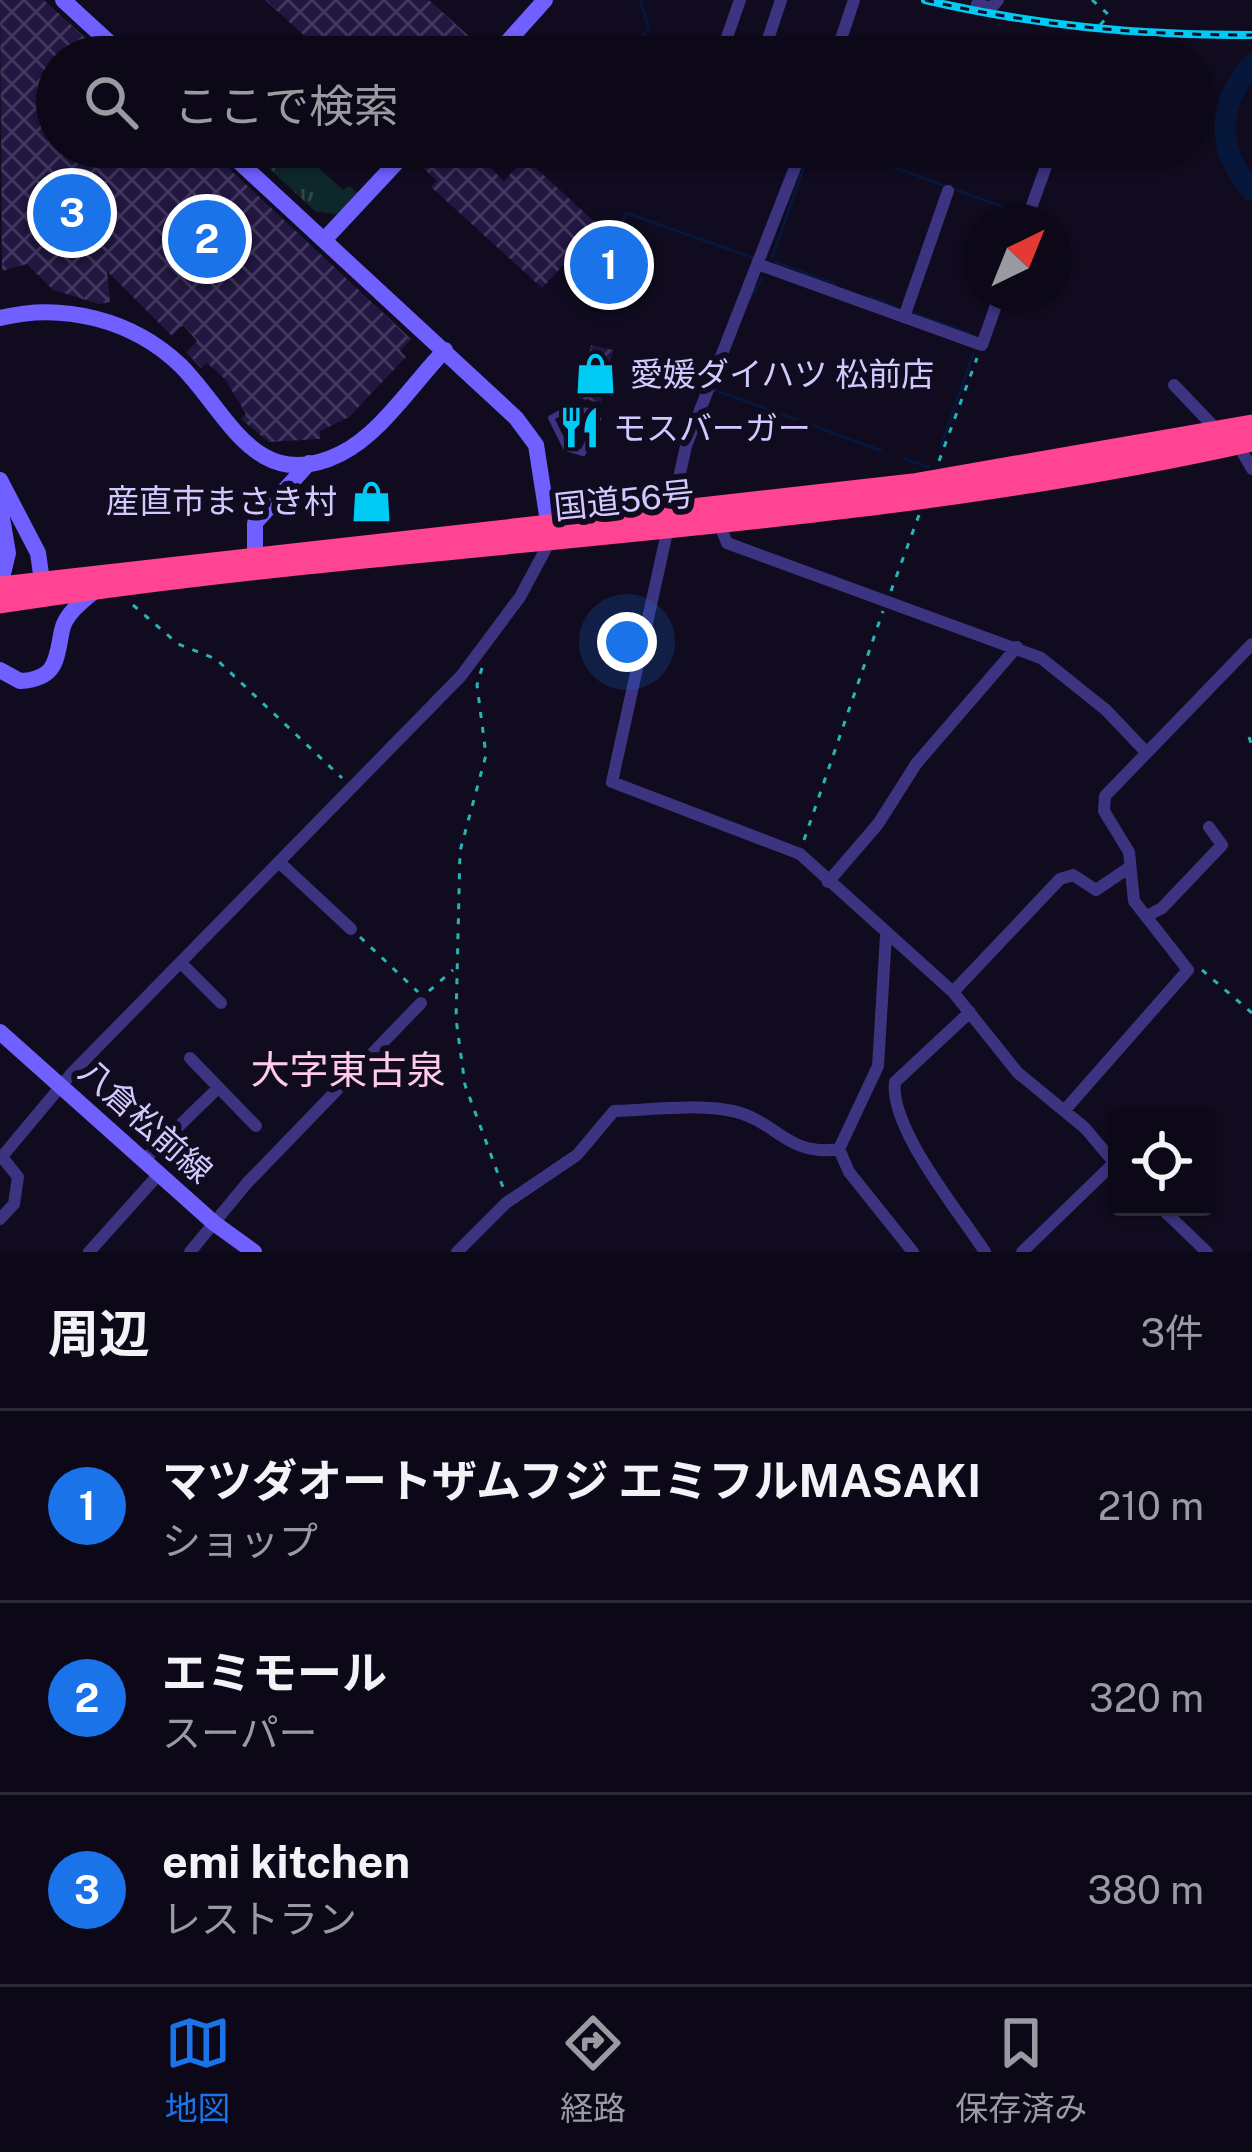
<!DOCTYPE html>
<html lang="ja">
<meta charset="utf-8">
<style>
:root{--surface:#0c0817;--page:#1a1624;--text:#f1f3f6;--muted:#9a9aa1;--line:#2c2936;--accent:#1a73e8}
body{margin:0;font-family:"Public Sans","Noto Sans JP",sans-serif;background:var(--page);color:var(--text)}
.controls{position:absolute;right:36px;bottom:36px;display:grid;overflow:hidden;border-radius:12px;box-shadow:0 3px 9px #0004}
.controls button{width:108px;height:108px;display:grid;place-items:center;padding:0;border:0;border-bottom:3px solid var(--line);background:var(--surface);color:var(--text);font:60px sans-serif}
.compass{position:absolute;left:964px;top:204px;width:108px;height:108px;border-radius:50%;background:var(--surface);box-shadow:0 3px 9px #0004;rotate:43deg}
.you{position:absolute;left:627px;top:642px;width:42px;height:42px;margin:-30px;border:9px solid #fff;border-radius:50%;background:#1a73e8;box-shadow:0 0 0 18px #1a73e833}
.badge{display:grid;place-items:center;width:78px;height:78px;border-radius:50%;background:var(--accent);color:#fff;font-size:39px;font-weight:700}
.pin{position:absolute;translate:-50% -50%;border:6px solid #fff;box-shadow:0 3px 12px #0006}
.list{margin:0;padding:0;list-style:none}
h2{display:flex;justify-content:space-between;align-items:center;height:156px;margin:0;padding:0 48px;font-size:51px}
h2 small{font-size:39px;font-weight:400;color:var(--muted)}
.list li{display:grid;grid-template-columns:78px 1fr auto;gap:36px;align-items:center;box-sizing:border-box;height:192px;padding:0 48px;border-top:3px solid var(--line)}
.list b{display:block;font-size:45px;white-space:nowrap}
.list p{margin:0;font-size:39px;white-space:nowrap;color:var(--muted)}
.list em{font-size:39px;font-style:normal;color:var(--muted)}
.icon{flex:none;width:66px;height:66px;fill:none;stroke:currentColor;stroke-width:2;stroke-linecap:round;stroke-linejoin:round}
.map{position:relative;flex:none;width:1252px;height:1252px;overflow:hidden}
.search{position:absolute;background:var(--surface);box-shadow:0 3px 9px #0004;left:36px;right:36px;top:36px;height:132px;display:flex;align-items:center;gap:30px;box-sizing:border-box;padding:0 42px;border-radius:66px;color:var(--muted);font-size:45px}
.sheet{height:732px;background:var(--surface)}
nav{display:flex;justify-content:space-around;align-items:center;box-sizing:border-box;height:168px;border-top:3px solid var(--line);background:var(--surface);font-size:33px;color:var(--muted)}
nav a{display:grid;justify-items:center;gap:6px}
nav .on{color:var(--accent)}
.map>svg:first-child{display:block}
</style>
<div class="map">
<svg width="1252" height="1252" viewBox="0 0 1252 1252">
<defs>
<pattern id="park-tufts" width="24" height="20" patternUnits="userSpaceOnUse" patternTransform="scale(3)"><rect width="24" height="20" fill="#0e2829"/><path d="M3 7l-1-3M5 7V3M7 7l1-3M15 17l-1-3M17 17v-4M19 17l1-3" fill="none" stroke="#304649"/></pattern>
<pattern id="building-cross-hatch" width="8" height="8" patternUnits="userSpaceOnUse" patternTransform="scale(3)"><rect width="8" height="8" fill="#221741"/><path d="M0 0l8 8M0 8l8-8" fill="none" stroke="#41375e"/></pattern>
</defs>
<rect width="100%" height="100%" fill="#100b1f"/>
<path fill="url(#park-tufts)" d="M246 147H296L343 190 349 186 359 194 340 215 315 211Z"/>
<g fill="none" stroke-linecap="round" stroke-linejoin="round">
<path stroke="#07173c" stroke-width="3" d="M628 57 649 28 640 0
M840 147 945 186
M954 189 1018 212
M617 232 626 213 754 258
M772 258 811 147
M775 262 835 284
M870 297 894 306
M749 300 762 278
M909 312 969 333
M715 390 882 451
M941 446 973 354
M904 459 929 467"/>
<path stroke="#07173c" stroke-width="21" d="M1252 64C1216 107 1216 149 1252 191"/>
</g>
<path fill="url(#building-cross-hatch)" d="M0 0H44L106 57H57V147H206L411 339 400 351 406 357 349 417 320 431V439L269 442 241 419 246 414 225 379 207 363 201 368 186 352 197 341 183 325 172 336 107 271 110 302 99 304 53 290 27 264 2 271Z
M265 0H429L483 49 475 57H328Z
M443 147H496L483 161 504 181 525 158 623 248 627 244 638 253 634 257 655 276 635 298 607 268 587 275 569 259 542 288 431 187 437 181 423 168Z
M591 345 613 350 601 403 579 398Z"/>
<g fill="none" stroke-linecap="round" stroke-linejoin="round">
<path stroke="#28b3b4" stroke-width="3" stroke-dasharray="6 9" stroke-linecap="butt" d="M1092 0 1109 15 1100 25
M1082 57 1088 39
M939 461 977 358
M891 591 919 515
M133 605 178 644 216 659 342 778
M482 668 477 685 486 755 460 851 456 1019 465 1085 504 1190
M1249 737 1252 746
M804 840 883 611
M360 937 418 992
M1202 970 1252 1013
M429 991 453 970"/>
<path stroke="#3c3480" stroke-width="6" d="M567 409 589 411 598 419 583 453 566 448 551 418Z"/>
<path stroke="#3c3480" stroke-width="12" d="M977 4 991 8 998 0
M768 39 781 0
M840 43 877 57
M720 57 740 0
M835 57 854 0
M803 147 686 446 612 782 800 854 953 992 1018 1073 1085 1128 1117 1166
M1026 222 1053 147
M760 265 982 345 1000 294
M904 317 948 191
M1174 385 1218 431
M1237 443 1252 469
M717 518 727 543 1041 658 1106 710 1145 751
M280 863 351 929
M828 882 878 824 916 764 1017 647
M1147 916 1162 908 1222 845 1209 827
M886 935 878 1066 839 1149 849 1172 913 1252
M181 963 221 1003
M953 992 1060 879 1073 875 1096 890 1130 867
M970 1012 895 1082C889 1128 960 1213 985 1252
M190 1058 256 1126
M1064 1111 1188 970 1134 901 1129 852 1104 811 1105 796 1252 644
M0 1159 71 1074 461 676 520 597 550 541
M144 1160 218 1088
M1160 1207 1207 1252
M0 1219 14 1204 18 1177 2 1157
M89 1252 159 1174
M190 1252 247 1183 421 1003
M457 1252 506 1203 577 1155 614 1111C651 1110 691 1104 727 1110 775 1117 786 1158 839 1149
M1022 1252 1114 1163"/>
<path stroke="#6f60ff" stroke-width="16" d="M63 0 125 57
M494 57 545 0
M223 147 516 418 536 445 550 534
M325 239 411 147
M0 318C63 302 133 320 180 365 227 411 255 496 340 454 381 434 414 382 445 350
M0 480 38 553 42 581
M0 506 8 553 0 586
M255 557V523L309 463
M0 670 20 681C57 679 56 660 62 630 65 615 81 602 92 593
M0 1032 214 1223 254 1252"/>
<path stroke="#ff4491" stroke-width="21" d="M0 587 913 484 1252 425
M0 603C416 538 840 533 1252 441"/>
<defs>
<path id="rail" d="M925 0C1038 26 1136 35 1252 35"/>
</defs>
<use href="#rail" stroke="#00cbf4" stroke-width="8"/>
<use href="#rail" stroke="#100b1f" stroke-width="3" stroke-dasharray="9" stroke-linecap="butt"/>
</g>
<defs>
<symbol id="shop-bare" viewBox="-9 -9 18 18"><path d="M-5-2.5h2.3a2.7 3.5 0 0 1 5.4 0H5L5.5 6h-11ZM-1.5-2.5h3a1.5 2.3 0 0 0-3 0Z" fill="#00cbf4" stroke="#100b1f" stroke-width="2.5" paint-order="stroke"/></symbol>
<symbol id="restaurant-bare" viewBox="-9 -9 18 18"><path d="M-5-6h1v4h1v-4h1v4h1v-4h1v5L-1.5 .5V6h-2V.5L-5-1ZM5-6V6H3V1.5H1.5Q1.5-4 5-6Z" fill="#00cbf4" stroke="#100b1f" stroke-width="2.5" paint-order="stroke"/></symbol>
</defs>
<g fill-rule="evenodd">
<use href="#shop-bare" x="566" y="344" width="59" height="59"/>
<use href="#restaurant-bare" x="550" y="398" width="59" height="59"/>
<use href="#shop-bare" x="342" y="472" width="59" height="59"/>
</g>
<g text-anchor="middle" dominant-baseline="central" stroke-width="12" stroke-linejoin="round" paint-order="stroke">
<g font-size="33" fill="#d3c9ff" stroke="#100b1f" text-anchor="start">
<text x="630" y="374">愛媛ダイハツ 松前店</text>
<text x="613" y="428">モスバーガー</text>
<text x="337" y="501" text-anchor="end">産直市まさき村</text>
</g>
<g font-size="33" fill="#d3c9ff" stroke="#100b1f">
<text transform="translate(624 500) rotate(-6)">国道56号</text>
<text transform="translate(146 1121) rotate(42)">八倉松前線</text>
</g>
<g font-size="39" fill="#ffcbe9" stroke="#100b1f">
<text x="348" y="1070">大字東古泉</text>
</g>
</g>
</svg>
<div class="controls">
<button><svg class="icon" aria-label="locate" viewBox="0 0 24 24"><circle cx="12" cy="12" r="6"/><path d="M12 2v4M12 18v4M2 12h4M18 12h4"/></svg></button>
</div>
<svg class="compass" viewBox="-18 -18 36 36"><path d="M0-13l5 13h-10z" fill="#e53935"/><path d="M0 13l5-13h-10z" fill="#9a9aa1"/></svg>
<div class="you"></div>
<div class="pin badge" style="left:609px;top:265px">1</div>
<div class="pin badge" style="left:207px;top:239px">2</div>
<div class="pin badge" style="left:72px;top:213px">3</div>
<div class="search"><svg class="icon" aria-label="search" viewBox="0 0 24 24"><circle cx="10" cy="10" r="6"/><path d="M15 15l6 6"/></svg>ここで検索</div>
</div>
<section class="sheet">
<h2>周辺<small>3件</small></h2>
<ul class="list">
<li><span class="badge">1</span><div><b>マツダオートザムフジ エミフルMASAKI</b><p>ショップ</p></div><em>210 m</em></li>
<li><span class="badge">2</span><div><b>エミモール</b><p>スーパー</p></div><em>320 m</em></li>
<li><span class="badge">3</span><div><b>emi kitchen</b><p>レストラン</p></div><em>380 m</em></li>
</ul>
</section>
<nav>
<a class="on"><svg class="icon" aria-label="map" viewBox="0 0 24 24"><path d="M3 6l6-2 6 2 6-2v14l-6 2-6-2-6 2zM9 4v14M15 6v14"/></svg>地図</a>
<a><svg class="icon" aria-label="directions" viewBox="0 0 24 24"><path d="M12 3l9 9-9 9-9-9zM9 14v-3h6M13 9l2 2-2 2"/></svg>経路</a>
<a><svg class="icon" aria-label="saved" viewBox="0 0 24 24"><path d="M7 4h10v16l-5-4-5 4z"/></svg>保存済み</a>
</nav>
